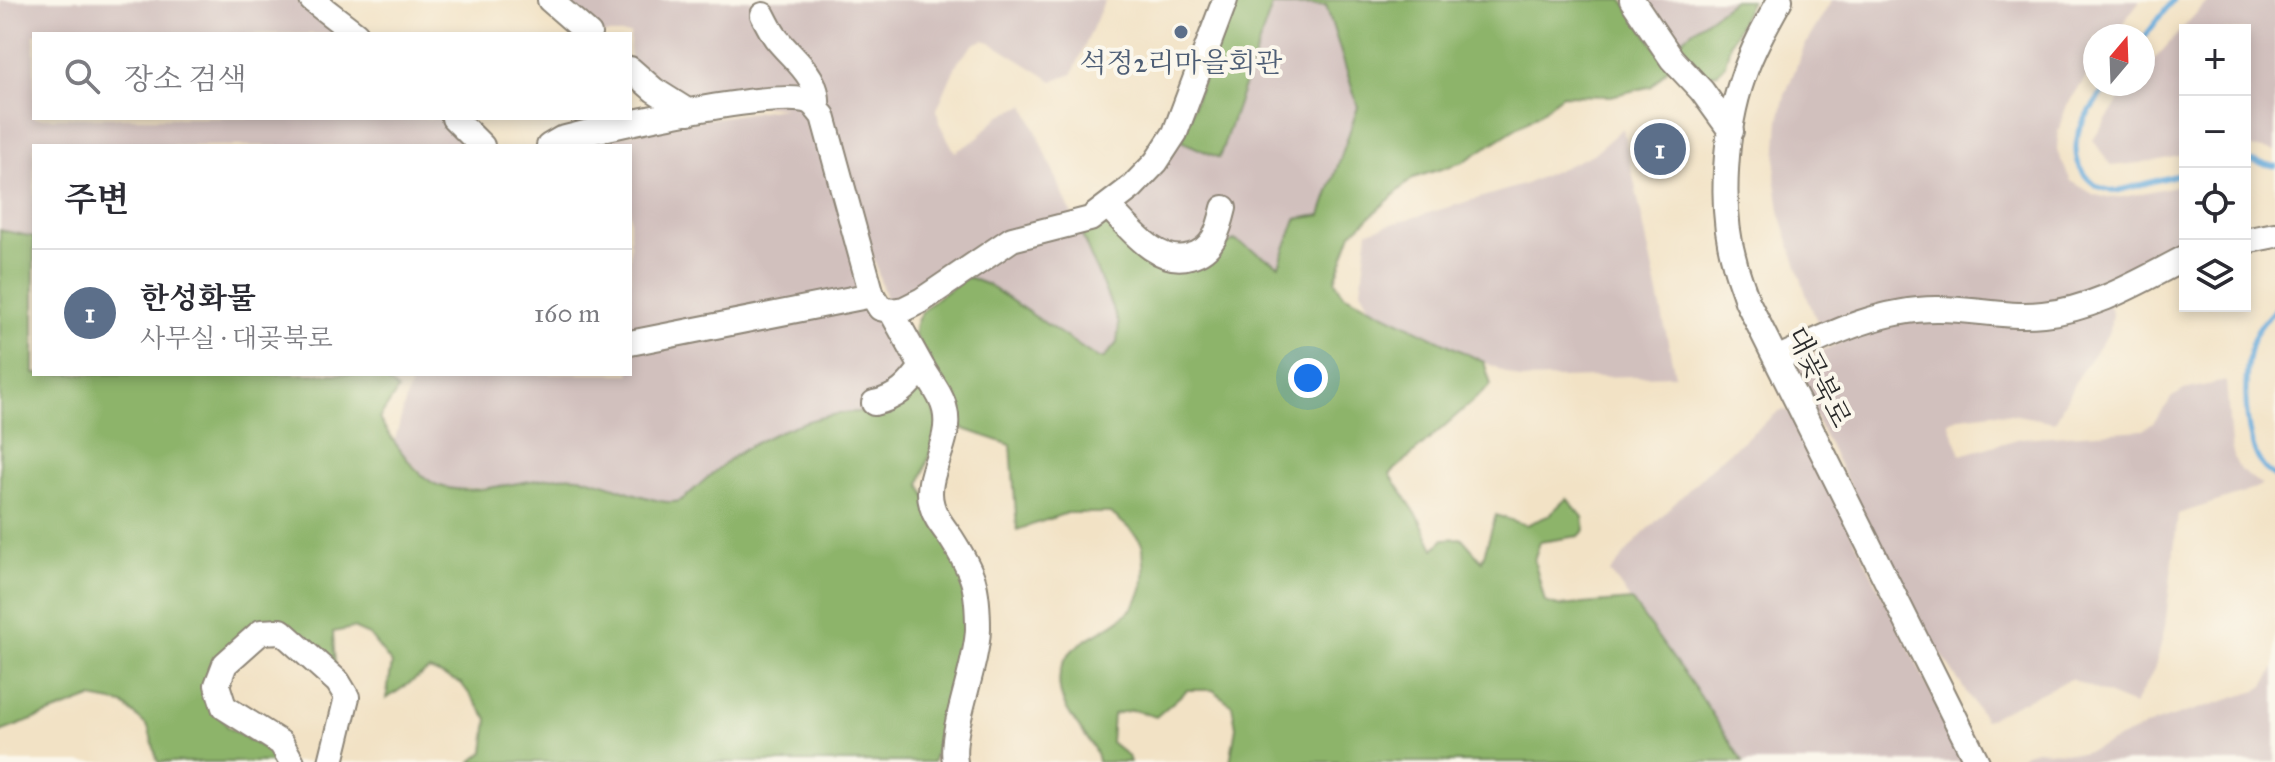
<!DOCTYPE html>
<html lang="ko">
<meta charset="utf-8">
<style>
:root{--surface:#fff;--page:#f7f7f7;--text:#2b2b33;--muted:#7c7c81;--line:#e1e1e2;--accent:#0f766e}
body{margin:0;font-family:"IM FELL Great Primer","Noto Serif KR",serif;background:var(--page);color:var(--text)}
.controls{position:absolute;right:24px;top:24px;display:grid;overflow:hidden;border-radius:0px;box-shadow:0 4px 12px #0003}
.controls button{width:72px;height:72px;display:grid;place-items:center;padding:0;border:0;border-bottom:2px solid var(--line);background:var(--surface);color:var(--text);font:40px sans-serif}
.compass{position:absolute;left:2083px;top:24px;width:72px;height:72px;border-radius:50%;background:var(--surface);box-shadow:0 4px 12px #0003;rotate:19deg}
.you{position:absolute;left:1308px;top:378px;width:28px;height:28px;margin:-20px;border:6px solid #fff;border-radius:50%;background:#1a73e8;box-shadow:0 0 0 12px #1a73e833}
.badge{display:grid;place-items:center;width:52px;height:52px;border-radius:50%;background:var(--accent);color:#fff;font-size:26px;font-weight:700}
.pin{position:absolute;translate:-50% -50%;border:4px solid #fff;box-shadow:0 2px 8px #0006}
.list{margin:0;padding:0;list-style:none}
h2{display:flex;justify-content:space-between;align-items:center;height:104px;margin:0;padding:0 32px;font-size:34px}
h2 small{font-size:26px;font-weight:400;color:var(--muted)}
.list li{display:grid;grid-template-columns:52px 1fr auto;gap:24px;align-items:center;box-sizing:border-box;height:128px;padding:0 32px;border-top:2px solid var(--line)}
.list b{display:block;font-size:30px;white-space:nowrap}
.list p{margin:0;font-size:26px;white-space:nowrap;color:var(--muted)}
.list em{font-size:26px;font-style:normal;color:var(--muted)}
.icon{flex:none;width:44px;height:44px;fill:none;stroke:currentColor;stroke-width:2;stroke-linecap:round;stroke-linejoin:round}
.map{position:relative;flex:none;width:2275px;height:762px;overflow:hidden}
.search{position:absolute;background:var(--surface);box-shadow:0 4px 12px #0003;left:32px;top:32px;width:600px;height:88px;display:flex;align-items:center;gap:20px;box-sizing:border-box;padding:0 28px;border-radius:0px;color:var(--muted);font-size:30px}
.panel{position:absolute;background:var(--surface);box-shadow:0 4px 12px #0003;left:32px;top:144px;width:600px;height:232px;border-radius:0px}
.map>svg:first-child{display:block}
</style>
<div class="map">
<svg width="2275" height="762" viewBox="0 0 2275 762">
<rect width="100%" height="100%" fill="#fbf7ec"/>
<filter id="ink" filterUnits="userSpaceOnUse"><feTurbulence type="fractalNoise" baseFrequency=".0125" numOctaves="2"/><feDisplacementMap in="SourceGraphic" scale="16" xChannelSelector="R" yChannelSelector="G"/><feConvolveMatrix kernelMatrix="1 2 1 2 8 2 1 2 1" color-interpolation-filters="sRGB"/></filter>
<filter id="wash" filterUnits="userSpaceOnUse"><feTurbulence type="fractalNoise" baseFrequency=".006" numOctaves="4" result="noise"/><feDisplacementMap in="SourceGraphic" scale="32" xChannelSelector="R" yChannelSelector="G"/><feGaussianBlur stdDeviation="1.8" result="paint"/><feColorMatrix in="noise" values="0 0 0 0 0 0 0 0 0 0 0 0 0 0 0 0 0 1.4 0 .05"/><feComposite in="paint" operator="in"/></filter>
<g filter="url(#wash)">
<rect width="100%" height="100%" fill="#f2e2c5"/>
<path fill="#d1c0bd" d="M0 0H296L341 34H34V118H443L471 146H34V237L0 230Z
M559 0H1105L1073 73 1053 81 990 42 983 40 974 44 957 63 937 109 939 123 955 152 974 141 999 116 1025 105 1072 215 905 302 886 300 830 111 683 99 630 61V34H598Z
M1643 0H1734L1673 45Z
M1832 0H2140L2114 36H2095V64L2067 105 2058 131 2057 151 2071 181 2093 194 2107 198 2123 197 2185 184V252L2092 298 1824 327 1816 319 1807 297 1781 217 1775 176 1779 120 1785 95 1805 45Z
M2275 0V151L2245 146V30H2185V155L2149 162 2111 166 2093 140 2120 99 2133 84H2143V72L2201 8 2210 0Z
M1326 5 1358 107 1321 215 1296 220 1279 266 1208 259 1176 271 1151 265 1103 220 1181 141 1219 158 1272 6Z
M794 106 811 117 870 305 925 390 878 410 841 413 792 426 766 438 733 456 681 501 669 503 656 501 597 480 454 489 437 485 426 478 394 443 413 374H630V146H571L687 122Z
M1623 128 1675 375 1520 379 1371 308 1361 290 1368 231 1523 185 1593 154Z
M1080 231 1119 324 1117 343 1104 358H1097L988 285 967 277 1006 248Z
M2108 305 2112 313 2110 331 2078 376 2055 422 2011 414 1992 413 1961 417 1949 422 1961 455 2021 438 2143 430 2153 423 2173 397 2184 390 2226 381 2231 446 2235 460 2240 470 2262 485 2241 494 2178 514 2165 627 2158 656 2153 672 2134 705 2070 679 1985 720 1911 610 1793 372V363L1885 323Z
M1785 410 1791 412 1966 762H1743L1699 694 1610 572 1638 539 1718 461 1779 411Z
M2275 668V762H2014L2025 753 2036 750 2080 753 2095 749 2156 722 2256 691 2264 686Z"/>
<path fill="#8db46a" stroke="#5c704a" stroke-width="2" d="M1231 0H1623L1669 67 1652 86 1611 96 1562 95 1540 113 1463 162 1413 178 1352 233 1335 280 1343 294 1484 362 1491 385 1390 474 1419 518 1434 549 1444 539 1462 538 1482 561 1496 515 1526 525 1548 516 1567 498 1583 517 1585 530 1579 536 1540 542 1534 560 1545 602 1558 606 1631 600 1699 694 1743 762H1230L1236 727 1232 705 1213 690H1187L1156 717 1133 710 1113 714 1111 742 1128 756 1130 762H1098C1096 736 1053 713 1060 673 1069 624 1151 636 1144 562 1143 557 1144 549 1142 544 1137 533 1120 521 1111 513H1067L1017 530 1011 445 958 427 956 405 915 335C911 310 949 290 967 277L988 285 1097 358H1104L1117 343 1119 324 1080 231 1103 220C1159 272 1164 290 1234 240L1279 265 1296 219 1321 215 1358 107 1326 5 1272 6 1219 158 1181 141Z
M1734 0H1751L1730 44 1725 65 1717 73 1704 76 1673 45Z
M0 230 34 237V374H383L382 377 398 390 379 419C393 440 416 478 440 486 481 499 536 473 579 477 605 480 660 508 679 501 686 498 693 490 698 486 715 471 732 456 752 445 779 430 812 418 843 413 855 411 869 413 880 409 896 404 908 393 925 390L932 404 938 428 920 484 963 571 966 632 961 670 945 712 933 762H471L484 752 488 719 461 683 429 670 386 699 392 664 369 635 353 628 333 632 335 668 279 624 224 654 206 678 208 699 228 727 286 762H158L148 727 123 704 91 698 0 732Z"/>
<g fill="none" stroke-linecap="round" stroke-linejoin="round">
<path stroke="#64a9da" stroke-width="5" d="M2143 39 2173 0
M2109 84C2090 110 2062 142 2084 174 2093 186 2103 190 2117 191L2185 173
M2245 160 2275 166
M2275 309C2265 320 2255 331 2251 346 2242 378 2242 460 2275 477"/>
</g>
</g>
<g filter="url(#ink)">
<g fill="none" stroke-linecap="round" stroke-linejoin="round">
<defs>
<path id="minor" d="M312 0 356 34
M550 0 589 34
M1632 0 1672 59 1702 91 1731 131
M1780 0C1766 25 1752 50 1743 77 1725 128 1719 208 1734 260 1737 274 1743 288 1747 301L1977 762
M763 15C767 23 771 31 776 38 795 62 820 76 817 109
M630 69 654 90 689 112
M454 118 482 146
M549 146 561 139C600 129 782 87 810 102 815 105 819 112 823 116L872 295 880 308 891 311 904 309 922 300 1012 239 1090 219 1132 187 1156 162 1175 133 1225 0
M1108 206C1130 228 1157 266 1190 256 1214 250 1219 229 1224 208
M2245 241 2275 235
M630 343 872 295
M1777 359C1828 335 1881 308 1939 309 1974 309 2008 318 2043 314 2095 309 2140 281 2185 258
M922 367C930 381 942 395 945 410 953 443 922 475 932 506 935 518 944 528 951 538 974 574 978 586 978 629 977 668 949 730 955 762
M874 403C897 398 909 386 922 367L891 311
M292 762 281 743 224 707 217 685 225 664 261 632 281 631 338 682 347 697 331 762"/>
</defs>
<use href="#minor" stroke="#8e8678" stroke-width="28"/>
<use href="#minor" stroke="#fff" stroke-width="24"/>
</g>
</g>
<circle fill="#5c6f8a" stroke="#fbf7ec" stroke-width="3" cx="1181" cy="32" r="8"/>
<g text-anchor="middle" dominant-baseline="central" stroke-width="8" stroke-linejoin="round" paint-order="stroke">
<g font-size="28" fill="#4e5e75" stroke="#fbf7ec">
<text x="1181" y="62">석정2리마을회관</text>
</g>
<g font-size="28" fill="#2b2b2b" stroke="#fbf7ec">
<text transform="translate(1819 377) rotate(63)">대곶북로</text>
</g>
</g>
</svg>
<div class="controls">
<button>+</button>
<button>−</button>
<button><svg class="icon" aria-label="locate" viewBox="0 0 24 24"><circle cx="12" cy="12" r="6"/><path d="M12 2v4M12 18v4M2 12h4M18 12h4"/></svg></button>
<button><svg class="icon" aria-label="layers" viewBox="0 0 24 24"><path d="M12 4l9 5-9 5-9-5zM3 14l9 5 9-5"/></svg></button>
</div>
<svg class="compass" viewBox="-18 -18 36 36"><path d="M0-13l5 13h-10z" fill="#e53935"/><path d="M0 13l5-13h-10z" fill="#7c7c81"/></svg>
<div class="you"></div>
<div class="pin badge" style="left:1660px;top:149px;background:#5c6f8a">1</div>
<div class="search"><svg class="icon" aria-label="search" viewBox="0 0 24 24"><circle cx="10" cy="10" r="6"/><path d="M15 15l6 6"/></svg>장소 검색</div>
<section class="panel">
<h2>주변<small></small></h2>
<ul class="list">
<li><span class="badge" style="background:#5c6f8a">1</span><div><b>한성화물</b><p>사무실 · 대곶북로</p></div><em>160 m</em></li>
</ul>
</section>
</div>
